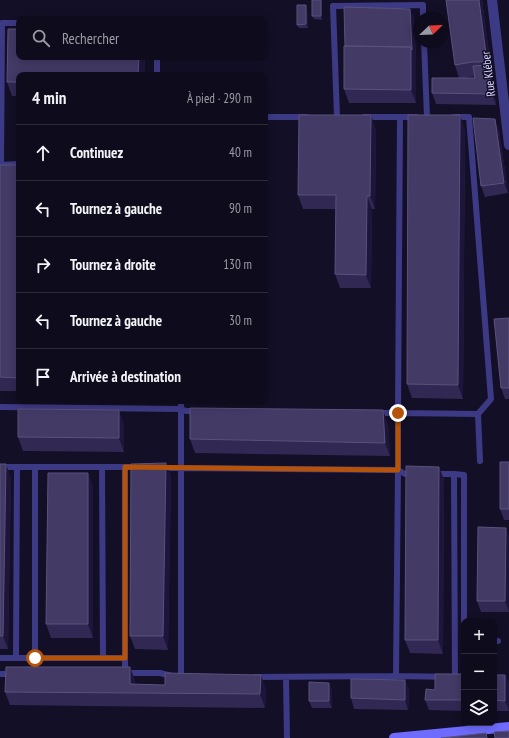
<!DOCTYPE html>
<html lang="fr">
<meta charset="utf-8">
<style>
:root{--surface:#0e0b1c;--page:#1c1929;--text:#f1f3f6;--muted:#9b9ba3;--line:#2e2b3b}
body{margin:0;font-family:"PT Sans Narrow",sans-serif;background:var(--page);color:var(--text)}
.controls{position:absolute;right:12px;bottom:12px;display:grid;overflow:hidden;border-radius:8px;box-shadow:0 2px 10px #0003}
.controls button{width:36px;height:36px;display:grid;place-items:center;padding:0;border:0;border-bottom:1px solid var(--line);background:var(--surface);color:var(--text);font:20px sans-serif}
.compass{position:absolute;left:413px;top:12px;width:36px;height:36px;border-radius:50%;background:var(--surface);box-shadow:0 2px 10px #0003;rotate:67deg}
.stop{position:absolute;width:12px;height:12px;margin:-9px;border:3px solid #b45309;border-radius:50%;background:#fff}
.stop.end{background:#b45309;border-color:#fff;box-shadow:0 1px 4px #0008}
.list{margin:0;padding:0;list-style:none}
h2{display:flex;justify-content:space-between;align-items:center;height:52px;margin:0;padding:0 16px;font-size:17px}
h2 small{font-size:13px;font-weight:400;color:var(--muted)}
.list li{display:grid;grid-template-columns:26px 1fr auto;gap:12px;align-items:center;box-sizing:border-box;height:56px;padding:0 16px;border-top:1px solid var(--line)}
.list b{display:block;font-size:15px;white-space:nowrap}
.list em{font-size:13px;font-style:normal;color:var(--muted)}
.icon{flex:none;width:22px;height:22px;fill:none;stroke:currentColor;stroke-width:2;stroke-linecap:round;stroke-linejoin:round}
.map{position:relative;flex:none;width:509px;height:738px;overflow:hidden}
.search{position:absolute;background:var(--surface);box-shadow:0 2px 10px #0003;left:16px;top:16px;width:252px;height:44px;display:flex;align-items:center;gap:10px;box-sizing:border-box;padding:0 14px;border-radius:8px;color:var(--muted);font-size:15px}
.panel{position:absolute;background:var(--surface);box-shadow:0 2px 10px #0003;left:16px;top:72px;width:252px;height:332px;border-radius:8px}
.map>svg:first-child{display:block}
</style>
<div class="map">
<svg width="509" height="738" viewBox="0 0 509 738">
<rect width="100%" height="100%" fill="#130f26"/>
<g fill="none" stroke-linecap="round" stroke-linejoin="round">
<path stroke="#3d3a85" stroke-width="6" d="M0 25 2 23H19
M424 42 427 117
M157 57V75
M265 117H307
M337 117 333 6 423 5V18
M364 117H400
M416 117H400L398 413 478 414 480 461
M454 117H469L491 399 478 414
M0 165 19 164
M1 165 2 23
M181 401V409L186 411H198
M0 407 181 409V468H160
M377 413H398V470L405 474H414
M0 467H139
M102 467 103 658
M454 474 464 475V621
M494 641H498
M0 658H125
M16 658 17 467
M35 658V467
M124 673H160L172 676
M125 673V467
M0 674H12
M396 676 455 677 454 474H436
M181 677V468L398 470 396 676 255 677
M286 677 287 738"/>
<path stroke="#3d3a85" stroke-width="10" d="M492 0 509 145"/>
<path stroke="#6f6bff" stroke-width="10" d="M394 738 509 727"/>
</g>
<path fill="#312854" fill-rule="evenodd" d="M446 0H482L496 105 436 104 432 93 459 78 455 65ZM475 76V78H465Z
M322 2V20L314 19 312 16Z
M306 5 307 9 308 28H299L297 25Z
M414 19 416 60V103H349L344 89Z
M19 57H145L144 75H19V96H12L7 82Z
M376 129 375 209H372L371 288H340L335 274 336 209H303L298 195Z
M465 129 463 399 412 398 407 384Z
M499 129 508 193 485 197 481 186Z
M0 165H19V391H0Z
M509 318V399H505L501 388Z
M124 424V452L23 451 18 437Z
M388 424 390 456 195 453 190 439Z
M509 462V520H504L500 509Z
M166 463 171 477 168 650 135 649 130 636Z
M0 464 11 478 8 649H0Z
M439 467 444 480 443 654 410 653 405 640Z
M93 487V638H51L46 624Z
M506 528 509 537V612H481L477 601Z
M130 667 135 681V685L266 689 265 708 10 705 5 692Z
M464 674V711L429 710 425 700Z
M494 675H505L509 684V711H494Z
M405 680 409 691 408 710 354 709 351 698Z
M332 690V708H312L309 701Z"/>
<path fill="#1d163a" d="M321 0H322V20L321 16Z
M479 0H482L492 76 487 62Z
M306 5 307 9 308 28 306 24Z
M410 9 414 19 416 60 412 50Z
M411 47 416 60V103L411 90Z
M139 57H145L144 75H138Z
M488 65 492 76 496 105 492 94Z
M371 115 376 129 375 209 370 196Z
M460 115 465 129 463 399 458 385Z
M495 119 499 129 508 193 504 183Z
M367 196 372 209 371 288 366 275Z
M119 410 124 424V452L119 438Z
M383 410 388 424 390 456 385 443Z
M166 463 171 477 168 650 163 636Z
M6 464 11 478 8 649 3 636Z
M439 467 444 480 443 654 438 640Z
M88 473 93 487V638L88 624Z
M506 528 509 537V612L505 601Z
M130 667 135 681V693L130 684Z
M261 675 266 689 265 708 260 694Z
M505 675 509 684V711L505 701Z
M405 680 409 691 408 710 405 700Z
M329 683 332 690V708L329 701Z"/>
<path fill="#433a66" stroke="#5a527e" d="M312 0H321V16H312Z
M446 0H479L487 62H472L455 65Z
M297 5H306V24L297 25Z
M344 7 410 9 412 50 411 47 345 46Z
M8 29H19V57H139L138 75H19V82H7Z
M344 46 411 47V90L344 89Z
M488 65 492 94 432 93V78H475L473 66Z
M299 115H371L370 196H367L366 275 335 274 336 195H298Z
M408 115H460L458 385 407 384Z
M473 118 495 119 504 183 481 186Z
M0 165H19V378L0 377Z
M509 318V388H501L494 319Z
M190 408 383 410 385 443 190 439Z
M18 409 119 410V438L18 437Z
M500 462H509V509H500Z
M166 463 163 636H130L131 464Z
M0 464H6L3 636H0Z
M406 466 439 467 438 640H405Z
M48 473H88V624H46Z
M478 527 506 528 505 601H477Z
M6 667H130V684L165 685V673L261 675 260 694 5 692Z
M435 674H464V700H425L426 689 435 690Z
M494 675H505V701L494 700Z
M351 679 405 680V700L351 698Z
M309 682 329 683V701H309Z
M509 731V738H495L494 732Z
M486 733 487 738H441Z"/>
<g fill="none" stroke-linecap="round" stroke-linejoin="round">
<path stroke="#b45309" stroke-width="5" d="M35 658H125V467L398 470V413"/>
</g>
<g text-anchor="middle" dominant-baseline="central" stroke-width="3" stroke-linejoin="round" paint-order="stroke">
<g font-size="12" fill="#d9d4ff" stroke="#130f26">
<text transform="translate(488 74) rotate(-97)">Rue Kléber</text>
</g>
</g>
</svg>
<div class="controls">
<button>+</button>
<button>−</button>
<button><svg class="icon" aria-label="layers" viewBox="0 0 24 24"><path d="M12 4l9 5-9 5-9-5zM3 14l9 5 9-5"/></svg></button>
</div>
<svg class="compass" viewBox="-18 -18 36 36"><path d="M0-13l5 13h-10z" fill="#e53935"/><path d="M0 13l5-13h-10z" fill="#9b9ba3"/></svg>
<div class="stop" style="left:35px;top:658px"></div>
<div class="stop end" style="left:398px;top:413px"></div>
<div class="search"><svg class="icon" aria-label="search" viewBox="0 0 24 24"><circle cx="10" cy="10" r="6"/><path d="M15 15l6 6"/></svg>Rechercher</div>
<section class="panel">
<h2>4 min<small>À pied · 290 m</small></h2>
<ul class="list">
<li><svg class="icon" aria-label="ahead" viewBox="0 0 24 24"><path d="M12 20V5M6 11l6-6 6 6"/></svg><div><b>Continuez</b></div><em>40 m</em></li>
<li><svg class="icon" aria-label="left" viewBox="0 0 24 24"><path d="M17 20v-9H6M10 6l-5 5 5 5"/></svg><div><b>Tournez à gauche</b></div><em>90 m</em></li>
<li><svg class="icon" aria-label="right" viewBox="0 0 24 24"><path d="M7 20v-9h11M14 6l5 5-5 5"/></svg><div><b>Tournez à droite</b></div><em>130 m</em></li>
<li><svg class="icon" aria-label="left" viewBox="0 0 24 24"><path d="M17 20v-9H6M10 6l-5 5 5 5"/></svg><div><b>Tournez à gauche</b></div><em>30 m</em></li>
<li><svg class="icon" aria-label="arrive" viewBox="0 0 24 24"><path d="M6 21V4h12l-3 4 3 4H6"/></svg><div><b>Arrivée à destination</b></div></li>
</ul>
</section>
</div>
